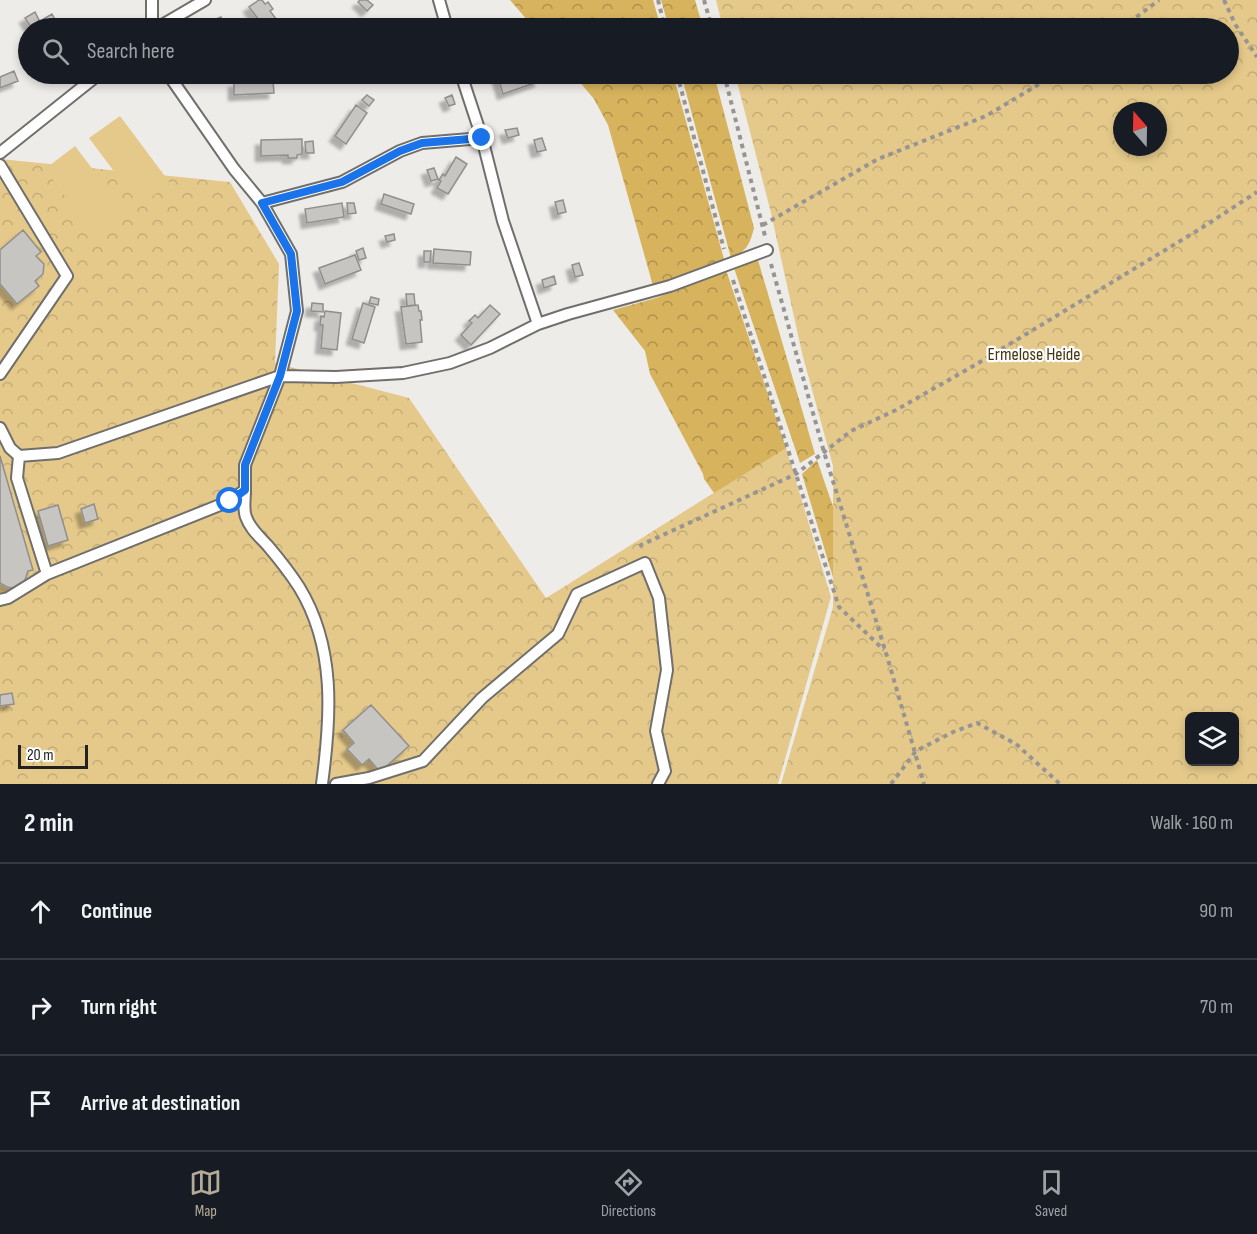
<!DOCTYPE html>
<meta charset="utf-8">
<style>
:root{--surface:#171b24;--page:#20242c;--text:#f1f3f6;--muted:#9ea1a6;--line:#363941;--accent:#b3ab97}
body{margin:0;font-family:"Sofia Sans Condensed",sans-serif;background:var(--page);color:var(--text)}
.controls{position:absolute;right:18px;bottom:18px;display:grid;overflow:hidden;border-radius:9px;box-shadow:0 3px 9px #0003}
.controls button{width:54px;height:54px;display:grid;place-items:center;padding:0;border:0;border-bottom:2px solid var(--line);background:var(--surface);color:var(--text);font:30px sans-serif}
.compass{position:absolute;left:1113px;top:102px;width:54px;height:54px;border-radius:50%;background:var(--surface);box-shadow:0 3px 9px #0003;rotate:340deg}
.scale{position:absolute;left:18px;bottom:15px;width:70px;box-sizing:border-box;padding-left:6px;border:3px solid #232221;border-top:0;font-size:16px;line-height:21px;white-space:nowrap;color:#232221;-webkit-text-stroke:4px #fff;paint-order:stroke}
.stop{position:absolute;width:18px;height:18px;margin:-14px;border:4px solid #1a73e8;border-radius:50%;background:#fff}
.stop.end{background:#1a73e8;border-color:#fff;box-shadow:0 2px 6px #0008}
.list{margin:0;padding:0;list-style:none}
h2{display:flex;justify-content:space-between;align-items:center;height:78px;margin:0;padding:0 24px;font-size:26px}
h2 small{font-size:20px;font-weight:400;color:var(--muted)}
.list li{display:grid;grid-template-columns:39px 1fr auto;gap:18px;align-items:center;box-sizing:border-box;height:96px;padding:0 24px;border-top:2px solid var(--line)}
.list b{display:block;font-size:22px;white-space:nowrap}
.list em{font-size:20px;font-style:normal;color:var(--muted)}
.icon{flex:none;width:33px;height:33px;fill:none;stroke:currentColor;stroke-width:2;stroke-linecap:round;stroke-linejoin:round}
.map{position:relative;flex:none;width:1257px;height:784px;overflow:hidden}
.search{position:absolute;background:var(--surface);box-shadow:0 3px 9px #0003;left:18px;right:18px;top:18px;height:66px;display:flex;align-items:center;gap:15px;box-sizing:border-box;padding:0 21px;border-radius:33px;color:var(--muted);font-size:22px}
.sheet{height:366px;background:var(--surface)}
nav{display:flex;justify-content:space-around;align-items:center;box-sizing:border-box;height:84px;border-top:2px solid var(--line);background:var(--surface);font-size:16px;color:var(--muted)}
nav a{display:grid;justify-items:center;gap:3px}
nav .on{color:var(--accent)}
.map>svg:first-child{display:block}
</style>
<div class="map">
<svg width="1257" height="784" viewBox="0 0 1257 784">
<defs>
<pattern id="forest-crowns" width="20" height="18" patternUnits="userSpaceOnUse" patternTransform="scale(1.5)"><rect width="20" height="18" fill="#d7b35e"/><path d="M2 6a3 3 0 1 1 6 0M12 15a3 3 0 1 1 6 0" fill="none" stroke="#ae914d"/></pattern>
<pattern id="park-crowns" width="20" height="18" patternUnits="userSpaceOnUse" patternTransform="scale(1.5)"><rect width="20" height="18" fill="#e5c98a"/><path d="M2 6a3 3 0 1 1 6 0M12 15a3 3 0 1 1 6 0" fill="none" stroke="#c4ac77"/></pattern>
<filter id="shadow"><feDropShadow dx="-5.5" dy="5.5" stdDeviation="1.5" flood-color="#0004"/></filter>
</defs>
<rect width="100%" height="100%" fill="#eeece9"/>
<path fill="url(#forest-crowns)" d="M510 0H653L661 28H534Z
M661 0H695L703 28H669Z
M573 74H673L724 259 653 286 608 125 594 99Z
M681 74H714L754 228C750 244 747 251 731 258Z
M758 260 815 454 800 463 734 268Z
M726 270 786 448 790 468 652 532 714 493 704 479 703 474 650 374 645 351 613 310 656 298Z
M817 460 850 556 840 601 802 474Z"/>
<path fill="url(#park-crowns)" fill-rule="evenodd" d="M716 0H1257V784H781L833 607V466L802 353 771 213 735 74H1228V28H723ZM1122 111H1158V147H1122ZM1190 716H1234V762H1190Z
M0 159 230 182 279 264 275 363 409 398 546 598 786 448 831 597 778 784H0Z"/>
<path fill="#e5c98a" d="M120 116 170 183 140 206 89 138Z
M75 146 126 213 95 236 45 169Z"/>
<path fill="#c7c5c2" stroke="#908f8c" stroke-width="1.5" filter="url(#shadow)" d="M259 0H262L265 4 268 2 273 9 270 11 283 28H265L249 7Z
M360 0H367L373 5 367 11 358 2Z
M35 12 40 22 31 27 25 18Z
M52 14 60 28H44L40 21Z
M221 17 226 28H194Z
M14 71 18 81 0 88V77Z
M497 74H538L540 81 503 94Z
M273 81 274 93 234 95V82Z
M367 95 374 100 369 106 362 100Z
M452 95 455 104 449 106 445 98Z
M356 105 367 113 346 144 335 136Z
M517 128 519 135 508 138 505 130Z
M542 138 546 150 537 152 534 140Z
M302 139V154L297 155V158H288V155L261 156V140Z
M313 141 314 153H306L305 142Z
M456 157 467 164 448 194 437 188 441 181 439 180 443 174 445 176Z
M434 168 438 179 431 181 427 170Z
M384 194 414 204 411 214 381 204Z
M563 200 566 212 558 214 555 202Z
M342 203 344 217 307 223 305 209Z
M347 203H354L356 213 348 214Z
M23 230 41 252 36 256 44 264 43 274 35 281 39 286 17 304 0 284V250Z
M394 234 395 240 387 242 385 236Z
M363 248 366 258 359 260 356 251Z
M434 249 471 252 470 265 433 263Z
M424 251H431L430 262H424Z
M355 255 361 270 325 284 319 268Z
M579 263 583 275 575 277 572 265Z
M554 276 556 284 544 288 542 280Z
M406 294H414L415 305 407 306Z
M371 297 379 299 378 305 369 303Z
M312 303 323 304V312L311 311Z
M363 303 375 307 364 343 352 339Z
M418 305 419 311H421L422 320H420L422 342 406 344 401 307Z
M490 305 500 314 471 345 461 335 472 323 469 321 475 315 478 318Z
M325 311 341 313 337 350 321 348 323 325H320L321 316 324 317Z
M0 456 33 570 28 571 24 583 13 588 7 587 0 583Z
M94 504 98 519 85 523 81 509Z
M58 505 68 540 48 546 38 511Z
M12 693 14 704 0 706V695Z
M371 705 409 746 380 772 369 759 362 765 347 749 354 743 343 730Z"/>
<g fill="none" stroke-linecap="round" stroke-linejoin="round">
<defs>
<path id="service" d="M439 0 447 28
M152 28V0
M157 28 205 0
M461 74 482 138 503 221 538 324
M0 153 99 74
M0 165 67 276 0 374
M262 203 342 182 400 151 422 143 482 138
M0 428 10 448 19 456 58 453 280 376 336 377 403 373 450 363 490 348 538 324 568 314 670 286 767 250
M19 456 17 478 47 574
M245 490C245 498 243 510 246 517 250 529 260 537 268 546 279 559 290 573 299 587 336 647 331 717 322 784
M0 600 8 598 47 574 230 501 245 490V465L280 376 297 311 291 254 262 203 234 169 168 74
M336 784 369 778 423 761 482 698 558 634 577 594 645 563 659 598 667 670 656 731 665 771 658 784"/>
</defs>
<use href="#service" stroke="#706f6c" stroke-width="14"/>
<path stroke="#969593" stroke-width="4" stroke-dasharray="4.5 4.5" stroke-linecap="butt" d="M658 0 665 28
M704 0 712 28
M1224 0 1235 24 1257 57
M1122 28 1159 0
M677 74 724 249
M724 74 765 236
M763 225 878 159 986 116 1056 74
M771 264 824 452 889 663 924 784
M733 280 839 607 884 650
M642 547 641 545 796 474 851 431 896 410 975 365 1200 229 1257 192
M891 784 916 751 953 732 977 723 1016 744 1060 784"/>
<use href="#service" stroke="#fff" stroke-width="10"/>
</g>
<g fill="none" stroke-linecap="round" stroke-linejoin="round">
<path stroke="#1a73e8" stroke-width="8" d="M230 501 245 490V465L280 376 297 311 291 254 262 203 342 182 400 151 422 143 482 138"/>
</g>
<g text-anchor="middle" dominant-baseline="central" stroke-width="4.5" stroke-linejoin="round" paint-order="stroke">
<g font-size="18" fill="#453610" stroke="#fff">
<text x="1034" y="354">Ermelose Heide</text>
</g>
</g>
</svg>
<div class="controls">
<button><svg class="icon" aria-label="layers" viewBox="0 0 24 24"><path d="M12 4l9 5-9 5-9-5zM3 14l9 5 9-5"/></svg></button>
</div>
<svg class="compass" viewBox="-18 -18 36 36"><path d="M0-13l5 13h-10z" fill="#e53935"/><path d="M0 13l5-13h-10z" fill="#9ea1a6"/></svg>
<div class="scale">20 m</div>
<div class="stop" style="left:230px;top:501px"></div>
<div class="stop end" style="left:482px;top:138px"></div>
<div class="search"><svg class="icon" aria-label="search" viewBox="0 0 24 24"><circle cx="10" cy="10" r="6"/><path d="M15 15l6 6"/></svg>Search here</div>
</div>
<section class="sheet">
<h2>2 min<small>Walk · 160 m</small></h2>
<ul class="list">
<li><svg class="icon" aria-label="ahead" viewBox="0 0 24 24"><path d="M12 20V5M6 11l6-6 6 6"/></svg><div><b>Continue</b></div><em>90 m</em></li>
<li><svg class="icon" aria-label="right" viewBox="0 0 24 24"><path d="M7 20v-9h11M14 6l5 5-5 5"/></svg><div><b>Turn right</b></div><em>70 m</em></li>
<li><svg class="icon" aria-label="arrive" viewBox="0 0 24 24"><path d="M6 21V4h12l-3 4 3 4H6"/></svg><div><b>Arrive at destination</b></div></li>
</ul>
</section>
<nav>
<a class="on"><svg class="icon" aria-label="map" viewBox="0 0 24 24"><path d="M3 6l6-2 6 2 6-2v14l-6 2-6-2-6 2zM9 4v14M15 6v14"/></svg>Map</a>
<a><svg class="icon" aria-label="directions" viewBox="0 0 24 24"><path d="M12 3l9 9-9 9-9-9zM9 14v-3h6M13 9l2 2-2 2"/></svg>Directions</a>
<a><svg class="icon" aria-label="saved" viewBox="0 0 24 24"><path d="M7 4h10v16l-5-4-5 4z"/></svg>Saved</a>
</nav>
